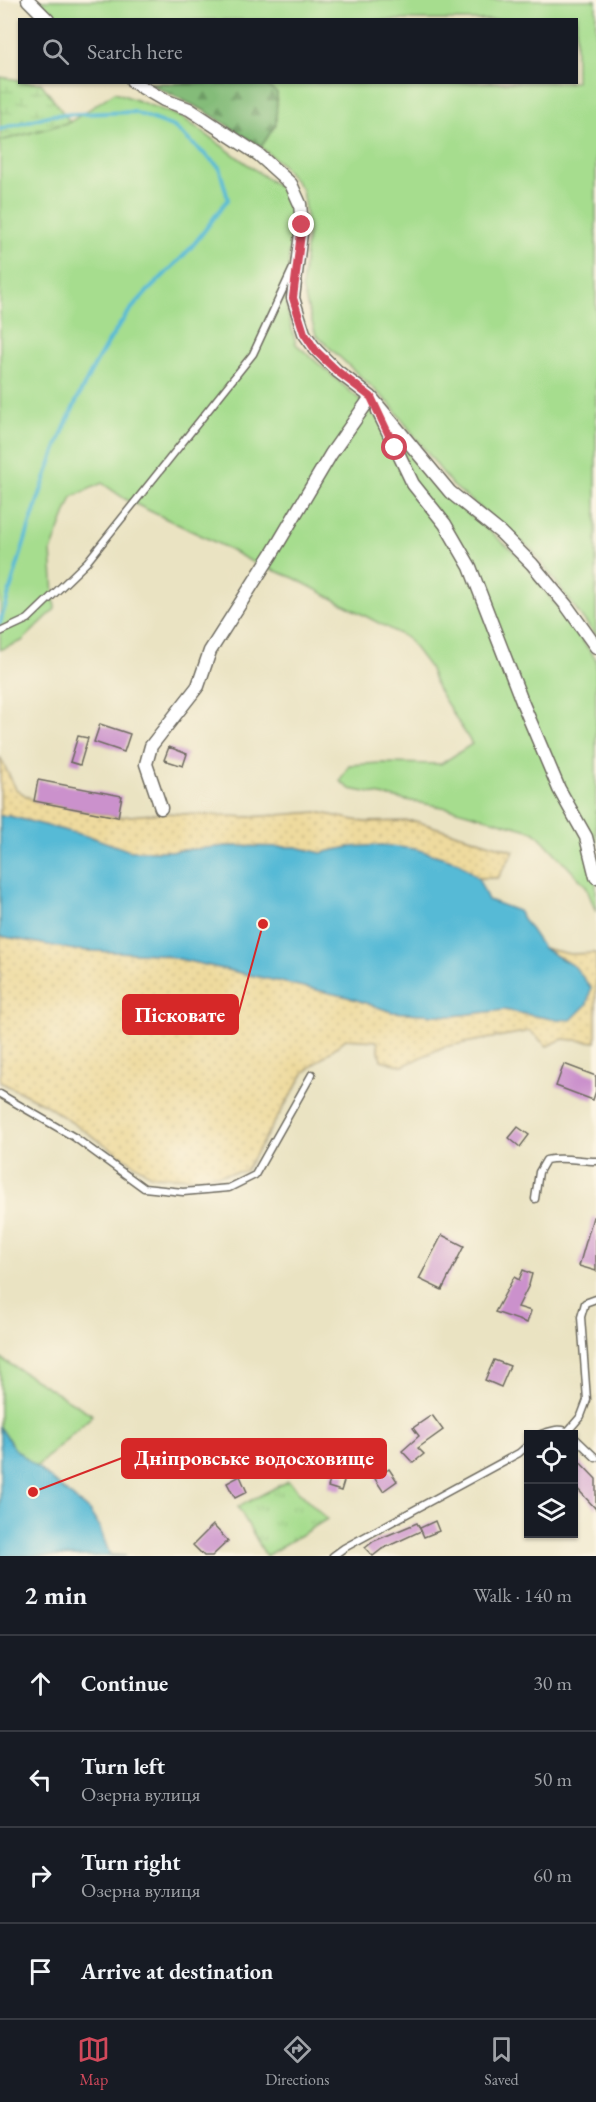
<!DOCTYPE html>
<meta charset="utf-8">
<style>
:root{--surface:#171b24;--page:#20242c;--text:#f1f3f6;--muted:#9ea1a6;--line:#363941;--accent:#d1495b}
body{margin:0;font-family:"EB Garamond",serif;background:var(--page);color:var(--text)}
.controls{position:absolute;right:18px;bottom:18px;display:grid;overflow:hidden;border-radius:0px;box-shadow:0 2px 4px #0004}
.controls button{width:54px;height:54px;display:grid;place-items:center;padding:0;border:0;border-bottom:2px solid var(--line);background:var(--surface);color:var(--text);font:30px sans-serif}
.stop{position:absolute;width:18px;height:18px;margin:-14px;border:4px solid #d1495b;border-radius:50%;background:#fff}
.stop.end{background:#d1495b;border-color:#fff;box-shadow:0 2px 6px #0008}
.list{margin:0;padding:0;list-style:none}
h2{display:flex;justify-content:space-between;align-items:center;height:78px;margin:0;padding:0 24px;font-size:26px}
h2 small{font-size:20px;font-weight:400;color:var(--muted)}
.list li{display:grid;grid-template-columns:39px 1fr auto;gap:18px;align-items:center;box-sizing:border-box;height:96px;padding:0 24px;border-top:2px solid var(--line)}
.list b{display:block;font-size:22px;white-space:nowrap}
.list p{margin:0;font-size:20px;white-space:nowrap;color:var(--muted)}
.list em{font-size:20px;font-style:normal;color:var(--muted)}
.icon{flex:none;width:33px;height:33px;fill:none;stroke:currentColor;stroke-width:2;stroke-linecap:round;stroke-linejoin:round}
.map{position:relative;flex:none;width:596px;height:1556px;overflow:hidden}
.search{position:absolute;background:var(--surface);box-shadow:0 2px 4px #0004;left:18px;right:18px;top:18px;height:66px;display:flex;align-items:center;gap:15px;box-sizing:border-box;padding:0 21px;border-radius:0px;color:var(--muted);font-size:22px}
.sheet{height:462px;background:var(--surface)}
nav{display:flex;justify-content:space-around;align-items:center;box-sizing:border-box;height:84px;border-top:2px solid var(--line);background:var(--surface);font-size:16px;color:var(--muted)}
nav a{display:grid;justify-items:center;gap:3px}
nav .on{color:var(--accent)}
.map>svg:first-child{display:block}
</style>
<div class="map">
<svg width="596" height="1556" viewBox="0 0 596 1556">
<defs>
<pattern id="forest-firs" width="22" height="20" patternUnits="userSpaceOnUse" patternTransform="scale(1.5)"><rect width="22" height="20" fill="#84bc79"/><path d="M5 1l3.5 6h-7zM16 11l3.5 6h-7z" fill="#6c9963"/></pattern>
<pattern id="wetland-marsh" width="20" height="14" patternUnits="userSpaceOnUse" patternTransform="scale(1.5)"><rect width="20" height="14" fill="#a6dd8e"/><path d="M1 5h8M5 5V1M11 12h8M15 12V8" fill="none" stroke="#8fbe7b"/></pattern>
<pattern id="sand-dots" width="8" height="8" patternUnits="userSpaceOnUse" patternTransform="scale(1.5)"><rect width="8" height="8" fill="#eeda9e"/><path d="M2 2h.1M6 6h.1" fill="none" stroke="#cb8" stroke-width="1.8" stroke-linecap="round"/></pattern>
<pattern id="park-tufts" width="24" height="20" patternUnits="userSpaceOnUse" patternTransform="scale(1.5)"><rect width="24" height="20" fill="#a6dd8e"/><path d="M3 7l-1-3M5 7V3M7 7l1-3M15 17l-1-3M17 17v-4M19 17l1-3" fill="none" stroke="#8fbe7b"/></pattern>
</defs>
<rect width="100%" height="100%" fill="#fcf5e5"/>
<filter id="ink" filterUnits="userSpaceOnUse"><feTurbulence type="fractalNoise" baseFrequency=".0167" numOctaves="2"/><feDisplacementMap in="SourceGraphic" scale="12" xChannelSelector="R" yChannelSelector="G"/><feConvolveMatrix kernelMatrix="1 2 1 2 8 2 1 2 1" color-interpolation-filters="sRGB"/></filter>
<filter id="wash" filterUnits="userSpaceOnUse"><feTurbulence type="fractalNoise" baseFrequency=".008" numOctaves="4" result="noise"/><feDisplacementMap in="SourceGraphic" scale="24" xChannelSelector="R" yChannelSelector="G"/><feGaussianBlur stdDeviation="1.35" result="paint"/><feColorMatrix in="noise" values="0 0 0 0 0 0 0 0 0 0 0 0 0 0 0 0 0 1.4 0 .05"/><feComposite in="paint" operator="in"/></filter>
<g filter="url(#wash)">
<rect width="100%" height="100%" fill="#eae3c2"/>
<path fill="#a6dd8e" stroke="#68845c" stroke-width="1.5" d="M39 0H596V636L532 550 452 485 390 404 316 335 302 288 308 230 302 189 282 165 261 147 276 124 277 93 263 83 576 82V20H57Z
M115 92 183 118 290 195 294 225 289 254 287 310 296 344 359 399 411 453 445 494 519 556 596 659V912L586 886 535 832 457 810 350 789 340 781 349 765 381 763 441 764 472 744 437 688 429 667 407 638 294 578 252 562 225 547 125 499 102 483 72 497 51 551 55 609 22 641 0 650V141L70 122Z
M0 1358 93 1415 36 1467 14 1448 0 1427Z"/>
<path fill="url(#forest-firs)" stroke="#587452" stroke-width="1.5" d="M148 83H263L277 93 276 124 261 147 205 111Z"/>
<path fill="url(#wetland-marsh)" stroke="#68845c" stroke-width="1.5" d="M0 77 19 80 20 82 41 83 70 122 0 141Z"/>
<path fill="url(#sand-dots)" stroke="#8c8264" stroke-width="1.5" d="M0 757 16 789 34 801 118 817 164 813 250 817 317 812 364 822 415 821 514 851 498 878H478L458 862 415 849 349 847 321 853 296 847 228 846 172 851H129L94 838 9 816H0Z
M0 936 75 950 157 954 348 997 392 1012 452 1016 504 1010 552 1019 575 967 543 948 570 954 596 953V1042L563 1039 547 1046 530 1031 443 1047 403 1066 381 1060 377 1041 346 1039 305 1072 245 1171 195 1178 152 1176 44 1104 0 1082Z"/>
<path fill="url(#park-tufts)" stroke="#68845c" stroke-width="1.5" d="M288 1481 327 1519 266 1556 238 1507Z"/>
<path fill="#57bad6" stroke="#417280" stroke-width="1.5" d="M0 816H9L94 838 130 851H172L228 846 296 847 321 853 349 847 382 845 415 849 458 862 478 878 488 900 518 911 543 948 575 967 591 988 587 1004 571 1020 552 1019 504 1010 452 1016 392 1012 348 997 157 954 75 950 0 936Z
M0 1427 14 1448 89 1511 99 1526 110 1555 126 1556H0Z"/>
<g fill="none" stroke-linecap="round" stroke-linejoin="round">
<path stroke="#57bad6" stroke-width="4" d="M0 129 52 115 134 112 174 127 219 167 228 199C214 217 201 237 186 253 166 275 139 296 123 320 59 410 32 519 0 623"/>
</g>
<g id="blocks">
<path fill="#cb91cc" d="M100 724 130 734 124 752 94 742Z
M78 736 88 738 80 765 70 762Z
M169 747 187 754 183 766 164 760Z
M38 780 122 796 118 817 34 801Z
M564 1064 596 1076V1091L593 1100 556 1086Z
M518 1127 529 1135 520 1147 509 1138Z
M593 1217H596V1271L579 1266Z
M442 1235 464 1246 442 1290 419 1279Z
M523 1270 532 1274 529 1285 518 1307 531 1311 527 1323 495 1312 514 1277 519 1280Z
M494 1360 510 1366 501 1387 485 1380Z
M432 1415 443 1430 418 1448 424 1454 413 1463 402 1451 419 1436 413 1428Z
M573 1455 596 1479V1509L573 1484Z
M389 1469 397 1481 383 1491 375 1479Z
M333 1471 346 1475 341 1491 328 1487Z
M240 1476 247 1492 235 1498 227 1483Z
M435 1521 439 1531 424 1537 420 1528Z
M417 1523 421 1531 382 1549 373 1556 365 1548 374 1541Z
M213 1525 228 1541 212 1556H204L193 1545Z"/>
</g>
</g>
<g filter="url(#ink)">
<use href="#blocks" fill-opacity="0" stroke="#6e6b60" stroke-width="1.5"/>
<g fill="none" stroke-linecap="round" stroke-linejoin="round">
<defs>
<path id="lane" d="M0 632 28 619 87 562 253 354 293 268
M0 1094 74 1137 144 1188 183 1192 229 1188 255 1175 312 1074
M535 1199 539 1172 546 1160C562 1156 579 1161 596 1161
M568 1431 581 1416 587 1400 581 1317 585 1303 596 1299
M541 1434C551 1431 562 1426 571 1434
M574 1437 596 1458
M333 1556 344 1548 519 1453 528 1445"/>
<path id="street" d="M28 0 48 20
M133 82 164 100 189 109 259 155 291 184 300 204 302 225 293 298 304 333 316 350 337 371 371 397 450 492 501 533 532 564 566 605 596 647
M378 411 413 484 445 524 470 567 523 704 559 789 586 837 596 877
M161 808 146 764 151 746 198 686 210 651 273 552 331 454 371 397"/>
</defs>
<use href="#lane" stroke="#6e6b60" stroke-width="9"/>
<use href="#street" stroke="#6e6b60" stroke-width="15"/>
<use href="#lane" stroke="#fff" stroke-width="6"/>
<use href="#street" stroke="#fff" stroke-width="12"/>
</g>
</g>
<g fill="none" stroke-linecap="round" stroke-linejoin="round" filter="url(#ink)">
<path stroke="#d1495b" stroke-width="8" d="M302 225 293 298 304 333 316 351 337 371 371 397 395 448"/>
</g>
<path fill="none" stroke="#d62828" stroke-width="2" d="M263 924L238 1015M33 1492L122 1458"/>
<g fill="#d62828" stroke="#fcf5e5" stroke-width="2">
<circle cx="263" cy="924" r="6"/>
<circle cx="33" cy="1492" r="6"/>
</g>
<g fill="#d62828" stroke="#d62828" stroke-width="2">
<rect x="123" y="995" width="115" height="39" rx="6"/>
<rect x="122" y="1439" width="264" height="39" rx="6"/>
</g>
<g font-size="21" text-anchor="middle" font-weight="bold" fill="#fff">
<text x="180" y="1022">Пісковате</text>
<text x="254" y="1465">Дніпровське водосховище</text>
</g>
</svg>
<div class="controls">
<button><svg class="icon" aria-label="locate" viewBox="0 0 24 24"><circle cx="12" cy="12" r="6"/><path d="M12 2v4M12 18v4M2 12h4M18 12h4"/></svg></button>
<button><svg class="icon" aria-label="layers" viewBox="0 0 24 24"><path d="M12 4l9 5-9 5-9-5zM3 14l9 5 9-5"/></svg></button>
</div>
<div class="stop" style="left:395px;top:448px"></div>
<div class="stop end" style="left:302px;top:225px"></div>
<div class="search"><svg class="icon" aria-label="search" viewBox="0 0 24 24"><circle cx="10" cy="10" r="6"/><path d="M15 15l6 6"/></svg>Search here</div>
</div>
<section class="sheet">
<h2>2 min<small>Walk · 140 m</small></h2>
<ul class="list">
<li><svg class="icon" aria-label="ahead" viewBox="0 0 24 24"><path d="M12 20V5M6 11l6-6 6 6"/></svg><div><b>Continue</b></div><em>30 m</em></li>
<li><svg class="icon" aria-label="left" viewBox="0 0 24 24"><path d="M17 20v-9H6M10 6l-5 5 5 5"/></svg><div><b>Turn left</b><p>Озерна вулиця</p></div><em>50 m</em></li>
<li><svg class="icon" aria-label="right" viewBox="0 0 24 24"><path d="M7 20v-9h11M14 6l5 5-5 5"/></svg><div><b>Turn right</b><p>Озерна вулиця</p></div><em>60 m</em></li>
<li><svg class="icon" aria-label="arrive" viewBox="0 0 24 24"><path d="M6 21V4h12l-3 4 3 4H6"/></svg><div><b>Arrive at destination</b></div></li>
</ul>
</section>
<nav>
<a class="on"><svg class="icon" aria-label="map" viewBox="0 0 24 24"><path d="M3 6l6-2 6 2 6-2v14l-6 2-6-2-6 2zM9 4v14M15 6v14"/></svg>Map</a>
<a><svg class="icon" aria-label="directions" viewBox="0 0 24 24"><path d="M12 3l9 9-9 9-9-9zM9 14v-3h6M13 9l2 2-2 2"/></svg>Directions</a>
<a><svg class="icon" aria-label="saved" viewBox="0 0 24 24"><path d="M7 4h10v16l-5-4-5 4z"/></svg>Saved</a>
</nav>
